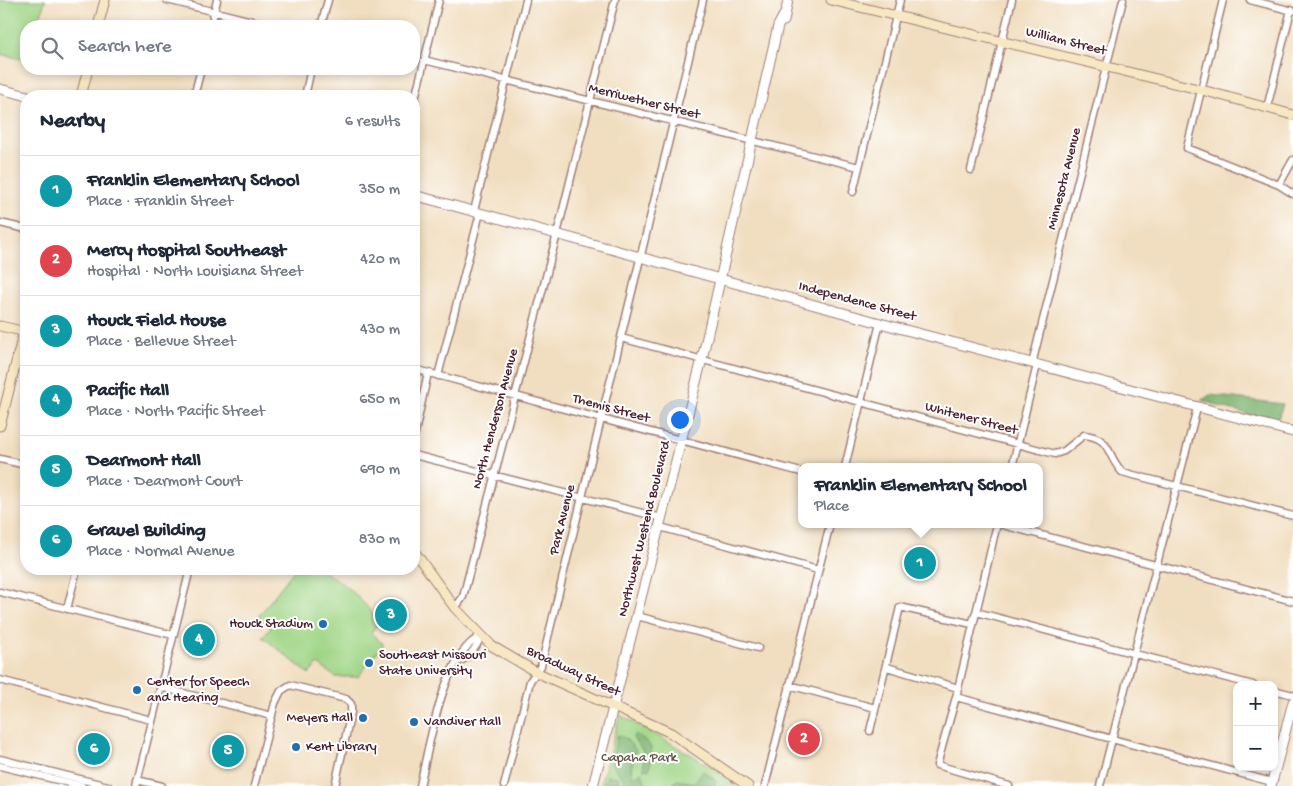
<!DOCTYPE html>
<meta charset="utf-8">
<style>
:root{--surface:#fff;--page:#f6f6f7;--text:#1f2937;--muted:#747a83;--line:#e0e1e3;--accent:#7c3aed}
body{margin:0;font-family:"Gochi Hand",sans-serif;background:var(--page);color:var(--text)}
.controls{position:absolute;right:15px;bottom:15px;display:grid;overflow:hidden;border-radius:10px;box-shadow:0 2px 8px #0003}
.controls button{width:45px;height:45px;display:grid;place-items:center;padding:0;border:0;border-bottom:1px solid var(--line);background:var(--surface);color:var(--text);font:25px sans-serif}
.you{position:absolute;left:679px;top:419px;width:18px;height:18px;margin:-12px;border:4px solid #fff;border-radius:50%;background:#1a73e8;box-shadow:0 0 0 8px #1a73e833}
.badge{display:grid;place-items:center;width:32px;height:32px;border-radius:50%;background:var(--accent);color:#fff;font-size:16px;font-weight:700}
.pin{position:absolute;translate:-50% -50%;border:2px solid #fff;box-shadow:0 1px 5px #0006}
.popup{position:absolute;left:798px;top:463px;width:245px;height:65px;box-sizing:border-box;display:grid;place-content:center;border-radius:10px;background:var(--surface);filter:drop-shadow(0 1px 4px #0005);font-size:16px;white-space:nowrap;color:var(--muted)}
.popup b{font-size:19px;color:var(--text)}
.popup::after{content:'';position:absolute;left:50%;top:100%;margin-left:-10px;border:10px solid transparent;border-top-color:var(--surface)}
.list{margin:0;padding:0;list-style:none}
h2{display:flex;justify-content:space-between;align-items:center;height:65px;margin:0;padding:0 20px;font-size:21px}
h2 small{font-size:16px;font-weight:400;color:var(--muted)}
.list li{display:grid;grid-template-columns:32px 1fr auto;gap:15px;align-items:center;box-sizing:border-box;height:70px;padding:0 20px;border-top:1px solid var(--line)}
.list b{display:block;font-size:19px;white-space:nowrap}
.list p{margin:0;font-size:16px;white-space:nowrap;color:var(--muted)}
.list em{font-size:16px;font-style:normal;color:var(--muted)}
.icon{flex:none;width:28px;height:28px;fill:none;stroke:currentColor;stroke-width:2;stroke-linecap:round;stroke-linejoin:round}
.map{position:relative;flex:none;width:1293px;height:786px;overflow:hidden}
.search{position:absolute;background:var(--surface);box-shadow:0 2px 8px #0003;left:20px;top:20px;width:400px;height:55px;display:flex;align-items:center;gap:12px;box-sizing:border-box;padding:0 18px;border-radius:20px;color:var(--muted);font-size:19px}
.panel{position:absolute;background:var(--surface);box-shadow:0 2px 8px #0003;left:20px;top:90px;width:400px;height:485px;border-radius:20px}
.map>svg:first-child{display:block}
</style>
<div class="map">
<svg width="1293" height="786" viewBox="0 0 1293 786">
<rect width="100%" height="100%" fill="#fff"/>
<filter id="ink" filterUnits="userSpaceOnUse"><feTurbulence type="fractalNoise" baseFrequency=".02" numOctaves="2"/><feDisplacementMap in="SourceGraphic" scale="10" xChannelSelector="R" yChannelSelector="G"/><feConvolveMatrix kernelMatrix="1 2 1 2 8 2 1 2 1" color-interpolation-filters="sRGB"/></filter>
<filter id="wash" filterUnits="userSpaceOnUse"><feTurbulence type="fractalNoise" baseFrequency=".0096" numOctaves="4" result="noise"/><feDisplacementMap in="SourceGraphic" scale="20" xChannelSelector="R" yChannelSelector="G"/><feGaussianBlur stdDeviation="1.12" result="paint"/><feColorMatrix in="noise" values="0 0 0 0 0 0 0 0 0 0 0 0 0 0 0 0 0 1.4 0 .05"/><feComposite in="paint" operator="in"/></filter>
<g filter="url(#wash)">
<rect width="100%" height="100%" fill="#f1dec0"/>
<path fill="#a0d586" stroke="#757a58" d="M0 0H45L38 26H26V60L0 54Z
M295 569C302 569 312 567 319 570 343 580 364 601 379 622L371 633 383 644 358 677H335L318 664 309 674 263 637 271 627 258 617Z
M620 715 697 758 737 786H600Z"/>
<path fill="#80b673" stroke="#656a4f" d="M1210 395 1283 404 1277 422 1218 406 1202 400Z
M635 734C655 745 653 749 649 770L644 769 643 751 633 738Z
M618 735 626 739 636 750 631 769 633 777 642 772 645 783 642 786H623L624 780 611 763Z
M703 771 716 781 714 786 673 785 676 780 694 783Z
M607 776 618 777 619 782 603 786Z"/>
</g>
<g filter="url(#ink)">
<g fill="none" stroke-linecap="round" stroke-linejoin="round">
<defs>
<path id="minor" d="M167 0 273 26
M1223 0 1187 148 1279 185 1293 194
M1250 0 1293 11
M211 26 217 0
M321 26 328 0
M424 60 859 167
M194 96 201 69
M305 96 311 69
M414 103 439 0
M1267 108 1291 10
M971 170 1012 0
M1279 185 1293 160
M853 192 900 0
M474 211 526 0
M0 223 26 229
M621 338 1055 454 1064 451 1084 435C1112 438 1105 453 1122 472L1293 516
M1032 364 1123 0
M414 369 801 472
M438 376 480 213
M414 437 428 373
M414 455 662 518
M0 459 26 465
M845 467 880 323
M1012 467 1037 365
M997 524 956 697 937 765 1009 786
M999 524 1293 601
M660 527 818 570
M375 569H379
M0 592 173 635
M455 608 463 597 557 234 615 0
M67 609 77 569
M637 616 758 648
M458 662C469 658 477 647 481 636
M887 667 958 688
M0 680 151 720
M789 685 875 708
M160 687 272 716
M1274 690 1293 695
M956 697 1272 782
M870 731 900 607 972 624 976 612 1253 685
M0 759 108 786
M0 766 82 786
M137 780 162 786
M136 786 190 569
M254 786 275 703 281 691 290 685 346 699 351 704V712L335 786
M420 786C429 747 443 653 481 636
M504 786 530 681 541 666 703 0
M765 786 830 524
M1100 786 1197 408"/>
<path id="tertiary" d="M784 21 788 0
M0 89 28 96
M414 195 902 329 1293 432
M593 786 702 359 778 26 784 15
M1271 786 1293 702"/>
<path id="secondary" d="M831 0 1202 90 1293 115
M98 26 105 0
M81 96 88 69
M0 326 26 332
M0 426 26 323
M414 551 455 608 492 646 536 672 671 733 748 786"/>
</defs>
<use href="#minor" stroke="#9e7e76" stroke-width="9"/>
<use href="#tertiary" stroke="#9e7e76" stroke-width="11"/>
<use href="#secondary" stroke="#9e7e76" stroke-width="11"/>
<use href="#minor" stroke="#fff" stroke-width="6"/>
<use href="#tertiary" stroke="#fff" stroke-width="9"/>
<use href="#secondary" stroke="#f7e8c3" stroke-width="9"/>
</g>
</g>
<g fill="#1f6fb2" stroke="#fff" stroke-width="2">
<circle cx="323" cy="624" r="5"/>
<circle cx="369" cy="663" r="5"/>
<circle cx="137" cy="690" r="5"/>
<circle cx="363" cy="718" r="5"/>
<circle cx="414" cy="722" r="5"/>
<circle cx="296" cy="747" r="5"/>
</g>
<g text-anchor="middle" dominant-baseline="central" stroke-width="4" stroke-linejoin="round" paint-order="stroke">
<g font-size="14" fill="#4a1f2b" stroke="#fff">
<text transform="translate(1066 42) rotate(14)">William Street</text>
<text transform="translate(644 102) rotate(14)">Merriwether Street</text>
<text transform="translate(1065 179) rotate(-76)">Minnesota Avenue</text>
<text transform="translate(857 302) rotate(15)">Independence Street</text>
<text transform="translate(611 409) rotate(15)">Themis Street</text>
<text transform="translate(496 419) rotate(-75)">North Henderson Avenue</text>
<text transform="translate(971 419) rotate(15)">Whitener Street</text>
<text transform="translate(563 520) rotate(-76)">Park Avenue</text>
<text transform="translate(645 529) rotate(-76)">Northwest Westend Boulevard</text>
<text transform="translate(573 672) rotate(25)">Broadway Street</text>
</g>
<g font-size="14" fill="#4a1f2b" stroke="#fff" text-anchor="start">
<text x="313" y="624" text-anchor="end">Houck Stadium</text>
<text x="379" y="655">Southeast Missouri<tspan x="379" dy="16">State University</tspan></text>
<text x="147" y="682">Center for Speech<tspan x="147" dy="16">and Hearing</tspan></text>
<text x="353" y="718" text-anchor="end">Meyers Hall</text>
<text x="424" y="722">Vandiver Hall</text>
<text x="306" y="747">Kent Library</text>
</g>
<g font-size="14" fill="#645646" stroke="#fff">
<text x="639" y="758">Capaha Park</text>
</g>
</g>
</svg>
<div class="controls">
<button>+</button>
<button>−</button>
</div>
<div class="you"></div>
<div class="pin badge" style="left:920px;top:563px;background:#0f9aa8">1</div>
<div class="popup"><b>Franklin Elementary School</b>Place</div>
<div class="pin badge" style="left:804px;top:739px;background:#e0444e">2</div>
<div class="pin badge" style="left:391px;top:615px;background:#0f9aa8">3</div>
<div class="pin badge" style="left:199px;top:640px;background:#0f9aa8">4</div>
<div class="pin badge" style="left:228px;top:751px;background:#0f9aa8">5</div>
<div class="pin badge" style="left:94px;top:749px;background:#0f9aa8">6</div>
<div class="search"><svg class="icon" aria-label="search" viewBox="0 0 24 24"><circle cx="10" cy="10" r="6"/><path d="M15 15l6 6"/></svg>Search here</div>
<section class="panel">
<h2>Nearby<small>6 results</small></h2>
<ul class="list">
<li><span class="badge" style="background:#0f9aa8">1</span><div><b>Franklin Elementary School</b><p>Place · Franklin Street</p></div><em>350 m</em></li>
<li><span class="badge" style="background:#e0444e">2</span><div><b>Mercy Hospital Southeast</b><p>Hospital · North Louisiana Street</p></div><em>420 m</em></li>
<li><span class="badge" style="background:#0f9aa8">3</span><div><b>Houck Field House</b><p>Place · Bellevue Street</p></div><em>430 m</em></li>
<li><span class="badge" style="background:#0f9aa8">4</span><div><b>Pacific Hall</b><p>Place · North Pacific Street</p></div><em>650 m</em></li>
<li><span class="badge" style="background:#0f9aa8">5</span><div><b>Dearmont Hall</b><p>Place · Dearmont Court</p></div><em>690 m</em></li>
<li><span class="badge" style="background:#0f9aa8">6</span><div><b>Grauel Building</b><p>Place · Normal Avenue</p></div><em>830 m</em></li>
</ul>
</section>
</div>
